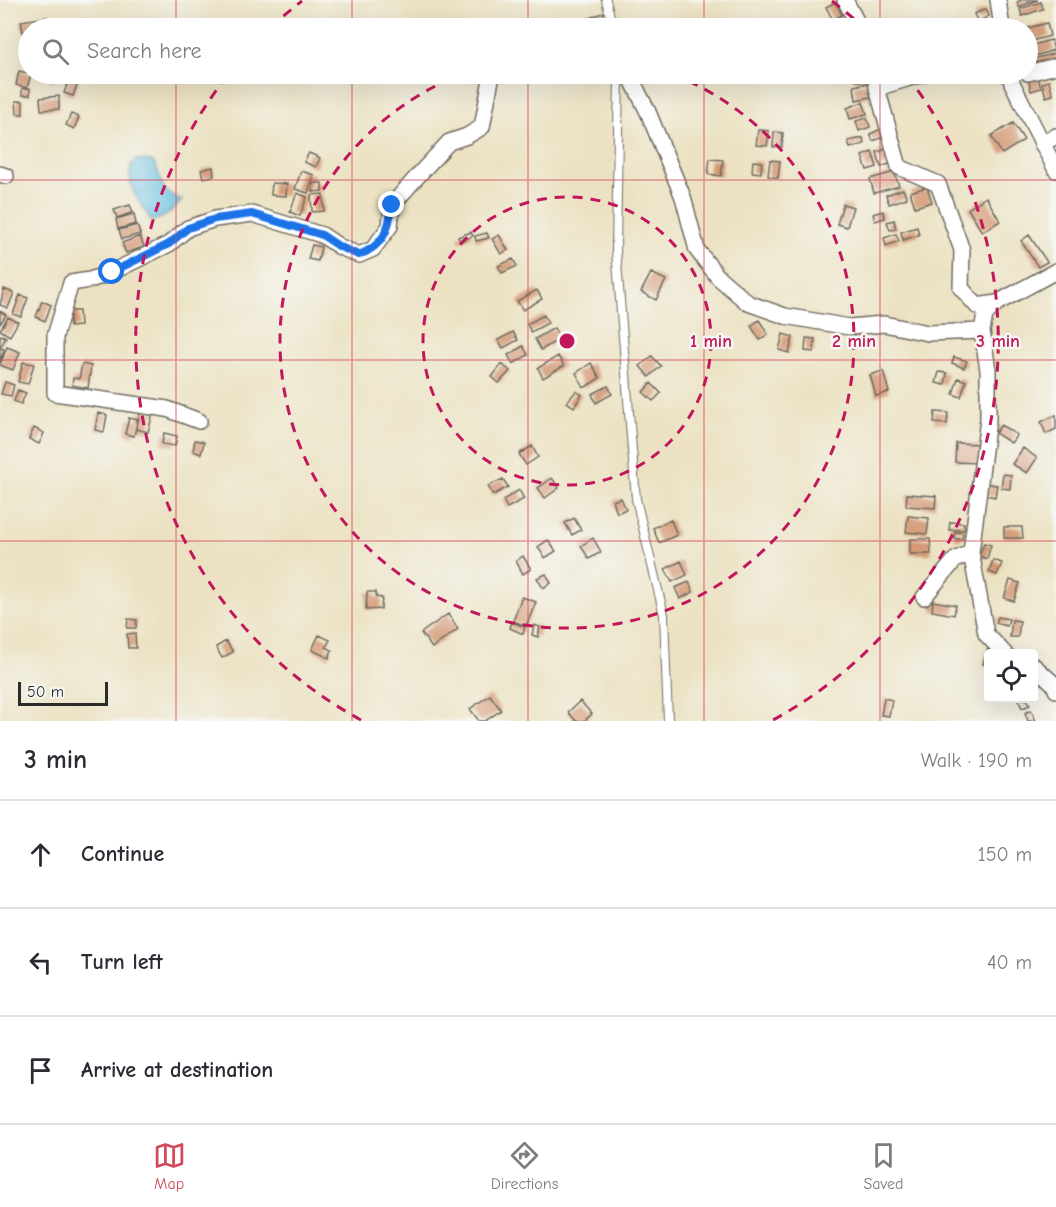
<!DOCTYPE html>
<meta charset="utf-8">
<style>
:root{--surface:#fff;--page:#f7f7f7;--text:#2b2b33;--muted:#7c7c81;--line:#e1e1e2;--accent:#d1495b}
body{margin:0;font-family:"Comic Neue",sans-serif;background:var(--page);color:var(--text)}
.controls{position:absolute;right:18px;bottom:18px;display:grid;overflow:hidden;border-radius:6px;box-shadow:0 6px 24px #0002}
.controls button{width:54px;height:54px;display:grid;place-items:center;padding:0;border:0;border-bottom:2px solid var(--line);background:var(--surface);color:var(--text);font:30px sans-serif}
.scale{position:absolute;left:18px;bottom:15px;width:90px;box-sizing:border-box;padding-left:6px;border:3px solid #2b2b2b;border-top:0;font-size:16px;line-height:21px;white-space:nowrap;color:#2b2b2b;-webkit-text-stroke:4px #f6f6f2;paint-order:stroke}
.stop{position:absolute;width:18px;height:18px;margin:-14px;border:4px solid #1a73e8;border-radius:50%;background:#fff}
.stop.end{background:#1a73e8;border-color:#fff;box-shadow:0 2px 6px #0008}
.list{margin:0;padding:0;list-style:none}
h2{display:flex;justify-content:space-between;align-items:center;height:78px;margin:0;padding:0 24px;font-size:26px}
h2 small{font-size:20px;font-weight:400;color:var(--muted)}
.list li{display:grid;grid-template-columns:39px 1fr auto;gap:18px;align-items:center;box-sizing:border-box;height:108px;padding:0 24px;border-top:2px solid var(--line)}
.list b{display:block;font-size:22px;white-space:nowrap}
.list em{font-size:20px;font-style:normal;color:var(--muted)}
.icon{flex:none;width:33px;height:33px;fill:none;stroke:currentColor;stroke-width:2;stroke-linecap:round;stroke-linejoin:round}
.map{position:relative;flex:none;width:1056px;height:721px;overflow:hidden}
.search{position:absolute;background:var(--surface);box-shadow:0 6px 24px #0002;left:18px;right:18px;top:18px;height:66px;display:flex;align-items:center;gap:15px;box-sizing:border-box;padding:0 21px;border-radius:33px;color:var(--muted);font-size:22px}
.sheet{height:402px;background:var(--surface)}
nav{display:flex;justify-content:space-around;align-items:center;box-sizing:border-box;height:84px;border-top:2px solid var(--line);background:var(--surface);font-size:16px;color:var(--muted)}
nav a{display:grid;justify-items:center;gap:3px}
nav .on{color:var(--accent)}
.map>svg:first-child{display:block}
</style>
<div class="map">
<svg width="1056" height="721" viewBox="0 0 1056 721">
<rect width="100%" height="100%" fill="#f6f6f2"/>
<filter id="ink" filterUnits="userSpaceOnUse"><feTurbulence type="fractalNoise" baseFrequency=".0167" numOctaves="2"/><feDisplacementMap in="SourceGraphic" scale="12" xChannelSelector="R" yChannelSelector="G"/><feConvolveMatrix kernelMatrix="1 2 1 2 8 2 1 2 1" color-interpolation-filters="sRGB"/></filter>
<filter id="wash" filterUnits="userSpaceOnUse"><feTurbulence type="fractalNoise" baseFrequency=".008" numOctaves="4" result="noise"/><feDisplacementMap in="SourceGraphic" scale="24" xChannelSelector="R" yChannelSelector="G"/><feGaussianBlur stdDeviation="1.35" result="paint"/><feColorMatrix in="noise" values="0 0 0 0 0 0 0 0 0 0 0 0 0 0 0 0 0 1.4 0 .05"/><feComposite in="paint" operator="in"/></filter>
<g filter="url(#wash)">
<rect width="100%" height="100%" fill="#ece2c3"/>
<path fill="#62bee0" stroke="#467486" stroke-width="1.5" d="M136 160 152 161C167 179 152 188 182 200 174 210 164 219 151 221 140 200 126 190 131 165Z"/>
<g id="blocks">
<path fill="#d49873" d="M1021 0H1038L1019 7 1017 2Z
M835 2 842 15 833 20 826 7Z
M1041 2 1043 9 1022 16 1020 9Z
M986 9 989 16 978 22 974 14Z
M605 12 610 26 603 28H587L584 20Z
M47 17 49 28H28V31L23 32 21 21Z
M850 23 852 28H829Z
M1047 23 1050 36 1031 41 1028 28Z
M1051 40 1054 50 1032 57 1029 46Z
M1056 53V60L1035 66 1033 59Z
M19 71 31 74 27 88 16 85Z
M48 74H63L52 82 46 75Z
M855 74H864L866 80 856 81Z
M1037 76 1041 88 1031 91 1028 78Z
M70 77 79 80 73 96 64 93Z
M1049 81 1053 95 1046 97 1042 83Z
M868 83 871 97 856 100 854 86Z
M30 88V95H22V89Z
M59 96V109L41 110 40 98Z
M16 101H23V114H17Z
M863 102 867 114 850 119 847 108Z
M71 114 79 117 74 129 66 125Z
M867 118 870 127 859 131 856 121Z
M1013 123 1024 140 1002 154 991 136Z
M883 128 886 136 873 141 870 134Z
M758 130 769 131 767 146 756 145Z
M774 132 783 133 782 147H773Z
M863 138 864 144 850 148 848 141Z
M887 149 892 163 881 167 877 152Z
M872 152 877 167 867 170 862 156Z
M309 153 320 158 316 167 304 162Z
M710 159 723 160 721 176 708 174Z
M770 160 780 161 778 178 768 176Z
M753 161 762 162 761 173 752 172Z
M213 167 214 176 203 178 201 170Z
M301 171 314 175 308 193 295 189Z
M894 172 899 186 874 193 870 179Z
M272 183 287 184 286 196 271 195Z
M313 183H322V191L313 192Z
M927 187 932 202 915 207 910 192Z
M903 189 907 198 889 204 886 195Z
M297 193 307 197 300 216 290 212Z
M323 194 324 211 312 212 311 195Z
M986 197 1000 221 982 232 968 209Z
M843 204 853 207 847 227 837 224Z
M130 205 133 212 117 218 114 210Z
M883 211 885 218 875 221 873 214Z
M134 214 136 224 118 229 116 219Z
M894 220 896 229 890 230 887 222Z
M137 225 140 234 122 239 119 230Z
M917 227 919 235 903 240 901 232Z
M471 232 473 236 460 242 458 237Z
M487 233 489 238 476 241 475 236Z
M896 234 899 241 886 246 884 238Z
M499 235 508 250 501 254 492 239Z
M1029 235 1047 262 1038 267 1021 241Z
M140 236 144 247 126 253 122 243Z
M312 245 321 247 318 261 308 259Z
M513 259 517 266 502 273 498 266Z
M651 273 666 280 656 300 641 292Z
M4 289 14 293 8 308 0 305Z
M537 290 542 299 523 310 517 301Z
M20 295 28 298 21 317 13 314Z
M42 301 51 305 45 321 36 317Z
M0 311 6 315 0 324Z
M70 311H79L80 326 70 327Z
M544 315 548 323 531 332 527 324Z
M8 317 18 322 10 336 0 330Z
M759 320 768 334 760 340 751 326Z
M554 328 560 339 541 350 535 339Z
M513 332 518 340 503 348 498 340Z
M783 334 793 337 789 353 779 350Z
M1 335 6 337 0 348V337Z
M806 338 815 339 814 352 805 351Z
M523 346 528 355 513 364 508 355Z
M7 347 20 352 13 370 0 365Z
M0 348 4 349 0 362Z
M558 356 564 366 543 378 538 368Z
M652 356 661 366 649 377 640 366Z
M954 357 967 361 964 368 952 363Z
M23 362 34 364 28 384 18 382Z
M591 363 600 378 584 388 576 373Z
M82 364 91 366 88 388 72 385 73 378 79 379Z
M502 364 510 371 499 383 492 377Z
M883 371 889 392 876 396 870 375Z
M939 372 947 373 945 385 936 383Z
M958 378 966 381 961 397 953 394Z
M5 382 14 385 11 396 1 394Z
M651 383 661 393 653 401 643 392Z
M608 386 612 394 596 403 592 394Z
M18 390 26 393 21 404 14 401Z
M576 391 582 395 574 407 567 402Z
M141 410 153 413 148 432 136 429Z
M935 412 948 413 947 424 934 423Z
M98 413 107 415 104 432 95 430Z
M1056 415V429L1046 434 1041 422Z
M129 418 138 420 134 436 125 434Z
M1001 425 1017 435 1011 443 995 433Z
M34 428 44 433 39 444 29 439Z
M164 433 177 436 175 446 162 444Z
M195 440 204 442 201 454 193 451Z
M956 443 980 444 979 463 955 462Z
M532 446 538 457 526 465 519 454Z
M1023 448 1037 458 1027 473 1012 464Z
M1003 474 1011 475 1010 489 1001 488Z
M552 478 559 488 545 498 538 488Z
M503 479 508 487 493 495 488 486Z
M988 484 997 485 995 497 986 495Z
M519 490 524 499 507 508 503 500Z
M907 494 936 496 935 508 906 506Z
M621 498 626 509 617 513 613 501Z
M908 516 929 518 927 534 906 532Z
M574 518 581 530 572 535 565 523Z
M671 520 677 535 659 543 653 528Z
M950 522 964 523V530H949Z
M1004 527H1022L1023 538H1004Z
M955 532 963 533 962 539H954Z
M593 538 601 552 589 559 581 546Z
M910 539H930L931 554H910Z
M548 540 556 551 545 558 538 547Z
M984 543 991 545 987 559 979 556Z
M523 556 531 569 523 574 516 561Z
M993 560 1002 563 997 575 989 572Z
M681 561 687 575 672 582 665 569Z
M546 574 551 583 543 588 537 578Z
M1010 580 1020 583 1014 601 1004 598Z
M689 582 693 592 680 599 675 588Z
M367 592H376V597L382 598 381 609 366 610Z
M522 597 536 602 526 626 513 621Z
M933 601 956 605 954 615 932 611Z
M448 614 458 629 432 648 421 633Z
M998 617 1009 619 1007 626 996 623Z
M128 619 137 620 136 628H127Z
M1012 620 1020 621 1018 637H1010Z
M512 622 525 627 523 634 510 628Z
M534 625 540 627 538 637 532 635Z
M135 633 136 648H128L127 634Z
M319 635 330 640 326 647 332 650 329 658 312 650Z
M226 641 233 652 222 658 216 647Z
M988 648V650L999 653 988 654V666L983 664Z
M490 695 501 710 485 721H479L470 709Z
M884 698 892 700 889 716 881 715Z
M1018 699H1027L1030 705 1022 708Z
M580 701 592 714 584 721H576L568 712Z
M1031 710 1036 721H1028L1025 713Z"/>
</g>
</g>
<g filter="url(#ink)">
<use href="#blocks" fill-opacity="0" stroke="#6f6b60" stroke-width="1.5"/>
<g fill="none" stroke-linecap="round" stroke-linejoin="round">
<defs>
<path id="service" d="M606 0 613 28
M619 74 616 250 636 499 664 615 668 721"/>
<path id="minor" d="M845 0 860 28
M998 0 1002 28
M1028 73 1056 66
M629 74 648 112 683 197 697 250 718 277 748 303 785 316 849 327 884 324 928 333 982 331
M875 74 877 88 899 167 938 184 962 250 961 288 977 306 997 303
M1010 74 1012 83 1056 170
M877 88 923 74
M1042 144 1056 136
M0 174 6 176
M199 421 167 409 55 393V336L71 283 90 280 112 272 169 244 188 228 215 219 252 214 322 235 340 247 359 255 373 249 390 226 392 205 424 169 449 142 467 136 482 127 492 74
M924 597 955 560 971 552
M1005 654 986 634 971 552 988 419V370L982 331 985 315 997 303 1056 271
M1034 666 1054 684 1056 690"/>
</defs>
<use href="#service" stroke="#6f6b60" stroke-width="10"/>
<use href="#minor" stroke="#6f6b60" stroke-width="18"/>
<use href="#service" stroke="#fff" stroke-width="8"/>
<use href="#minor" stroke="#fff" stroke-width="15"/>
</g>
</g>
<g fill="none" stroke-linecap="round" stroke-linejoin="round" filter="url(#ink)">
<path stroke="#1a73e8" stroke-width="8" d="M112 272 169 244 188 228 215 219 252 214 322 235 340 247 359 255C384 245 389 230 392 205"/>
</g>
<path fill="none" stroke="#d1495b" stroke-width="1.5" stroke-opacity="0.55" d="M176 0V28M352 0V28M528 0V28M704 0V28M880 0V28M176 74V721M352 74V721M528 74V721M704 74V721M880 74V721M0 180H1056M0 360H1056M0 541H1056"/>
<g fill="none" stroke="#c2185b" stroke-width="3" stroke-dasharray="10 8">
<circle cx="567" cy="341" r="144"/>
<path d="M672 74A287 287 0 1 1 462 74"/>
<path d="M361 720A431 431 0 0 1 227 76M270 28A431 431 0 0 1 302 1M832 1A431 431 0 0 1 864 28M907 76A431 431 0 0 1 773 720"/>
</g>
<circle cx="567" cy="341" r="9" fill="#c2185b" stroke="#f6f6f2" stroke-width="3"/>
<g font-size="18" text-anchor="middle" font-weight="bold" fill="#c2185b" stroke="#f6f6f2" stroke-width="5" stroke-linejoin="round" paint-order="stroke">
<text x="711" y="347">1 min</text>
<text x="854" y="347">2 min</text>
<text x="998" y="347">3 min</text>
</g>
</svg>
<div class="controls">
<button><svg class="icon" aria-label="locate" viewBox="0 0 24 24"><circle cx="12" cy="12" r="6"/><path d="M12 2v4M12 18v4M2 12h4M18 12h4"/></svg></button>
</div>
<div class="scale">50 m</div>
<div class="stop" style="left:112px;top:272px"></div>
<div class="stop end" style="left:392px;top:205px"></div>
<div class="search"><svg class="icon" aria-label="search" viewBox="0 0 24 24"><circle cx="10" cy="10" r="6"/><path d="M15 15l6 6"/></svg>Search here</div>
</div>
<section class="sheet">
<h2>3 min<small>Walk · 190 m</small></h2>
<ul class="list">
<li><svg class="icon" aria-label="ahead" viewBox="0 0 24 24"><path d="M12 20V5M6 11l6-6 6 6"/></svg><div><b>Continue</b></div><em>150 m</em></li>
<li><svg class="icon" aria-label="left" viewBox="0 0 24 24"><path d="M17 20v-9H6M10 6l-5 5 5 5"/></svg><div><b>Turn left</b></div><em>40 m</em></li>
<li><svg class="icon" aria-label="arrive" viewBox="0 0 24 24"><path d="M6 21V4h12l-3 4 3 4H6"/></svg><div><b>Arrive at destination</b></div></li>
</ul>
</section>
<nav>
<a class="on"><svg class="icon" aria-label="map" viewBox="0 0 24 24"><path d="M3 6l6-2 6 2 6-2v14l-6 2-6-2-6 2zM9 4v14M15 6v14"/></svg>Map</a>
<a><svg class="icon" aria-label="directions" viewBox="0 0 24 24"><path d="M12 3l9 9-9 9-9-9zM9 14v-3h6M13 9l2 2-2 2"/></svg>Directions</a>
<a><svg class="icon" aria-label="saved" viewBox="0 0 24 24"><path d="M7 4h10v16l-5-4-5 4z"/></svg>Saved</a>
</nav>
